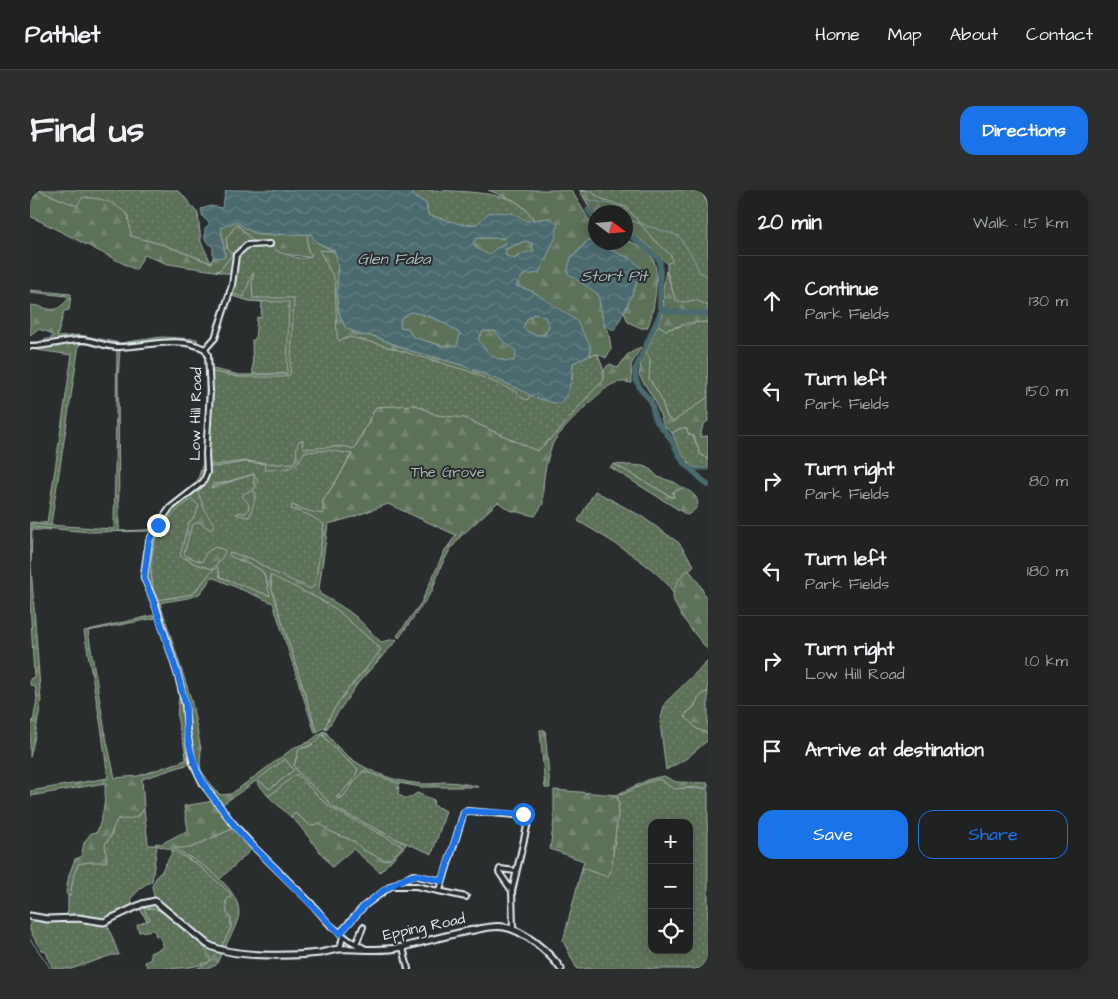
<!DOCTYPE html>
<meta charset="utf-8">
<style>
:root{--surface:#202222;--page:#2d2f2f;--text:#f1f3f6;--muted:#a2a4a5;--line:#3d3f40;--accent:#1a73e8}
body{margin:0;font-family:"Architects Daughter",sans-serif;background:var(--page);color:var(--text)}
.controls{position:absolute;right:15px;bottom:15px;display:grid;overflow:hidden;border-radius:10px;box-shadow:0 2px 12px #0003}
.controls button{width:45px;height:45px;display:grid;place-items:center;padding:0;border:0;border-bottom:1px solid var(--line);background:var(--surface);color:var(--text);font:25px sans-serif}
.compass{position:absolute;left:558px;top:15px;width:45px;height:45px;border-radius:50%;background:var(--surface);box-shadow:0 2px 12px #0003;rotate:106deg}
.stop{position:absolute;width:15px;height:15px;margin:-11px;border:4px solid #1a73e8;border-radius:50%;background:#fff}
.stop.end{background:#1a73e8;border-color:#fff;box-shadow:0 1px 5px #0008}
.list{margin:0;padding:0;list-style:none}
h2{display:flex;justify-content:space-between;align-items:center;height:65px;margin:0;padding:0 20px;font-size:21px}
h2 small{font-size:16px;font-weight:400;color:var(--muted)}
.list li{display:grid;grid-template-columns:32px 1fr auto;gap:15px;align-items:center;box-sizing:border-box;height:90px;padding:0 20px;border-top:1px solid var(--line)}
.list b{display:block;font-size:19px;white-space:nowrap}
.list p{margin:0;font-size:16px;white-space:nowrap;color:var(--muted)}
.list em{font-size:16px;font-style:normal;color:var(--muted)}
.actions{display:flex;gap:10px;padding:15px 20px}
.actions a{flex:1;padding:11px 0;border:1px solid var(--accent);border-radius:15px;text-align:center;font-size:18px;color:var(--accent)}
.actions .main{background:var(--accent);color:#fff}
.icon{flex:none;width:28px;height:28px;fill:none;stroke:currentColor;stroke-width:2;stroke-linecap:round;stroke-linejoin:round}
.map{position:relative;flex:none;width:678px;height:779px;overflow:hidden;border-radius:15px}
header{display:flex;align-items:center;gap:30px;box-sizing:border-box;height:70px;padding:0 25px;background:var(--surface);border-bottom:1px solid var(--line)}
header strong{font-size:24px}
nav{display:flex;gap:28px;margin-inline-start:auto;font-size:18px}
.intro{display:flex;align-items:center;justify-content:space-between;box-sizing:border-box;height:120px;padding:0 30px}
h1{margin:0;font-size:35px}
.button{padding:12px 22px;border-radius:15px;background:var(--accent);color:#fff;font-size:18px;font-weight:700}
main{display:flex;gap:30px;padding:0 30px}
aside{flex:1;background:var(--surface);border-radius:15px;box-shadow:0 2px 12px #0003}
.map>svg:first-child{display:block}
</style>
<header>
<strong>Pathlet</strong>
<nav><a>Home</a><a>Map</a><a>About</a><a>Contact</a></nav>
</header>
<div class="intro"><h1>Find us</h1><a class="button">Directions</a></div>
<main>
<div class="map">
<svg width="678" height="779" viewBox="0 0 678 779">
<defs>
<pattern id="grass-dots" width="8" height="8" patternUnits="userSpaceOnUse" patternTransform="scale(1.25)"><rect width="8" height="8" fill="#5d7059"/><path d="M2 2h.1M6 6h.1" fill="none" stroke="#748572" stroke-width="1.8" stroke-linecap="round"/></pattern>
<pattern id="forest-firs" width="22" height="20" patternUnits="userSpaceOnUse" patternTransform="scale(1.25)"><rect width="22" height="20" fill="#5d7059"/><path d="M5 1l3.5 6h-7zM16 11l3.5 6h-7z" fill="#748572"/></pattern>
<pattern id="water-waves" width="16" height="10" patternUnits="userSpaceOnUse" patternTransform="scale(1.25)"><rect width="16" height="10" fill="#4b6a6d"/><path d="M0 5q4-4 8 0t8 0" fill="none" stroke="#658083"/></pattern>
</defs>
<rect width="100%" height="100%" fill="#2a2d2e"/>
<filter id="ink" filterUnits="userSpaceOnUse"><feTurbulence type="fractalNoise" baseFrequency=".02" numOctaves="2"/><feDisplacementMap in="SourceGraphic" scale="10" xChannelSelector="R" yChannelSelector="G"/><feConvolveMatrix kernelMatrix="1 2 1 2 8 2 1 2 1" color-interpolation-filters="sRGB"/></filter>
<g filter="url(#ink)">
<path fill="url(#grass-dots)" stroke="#a2b0a8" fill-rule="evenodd" d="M8 0H146L152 4 168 24 171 52 181 73 134 55 101 46 48 17Z
M371 0C403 0 459 0 485 11 493 16 498 23 504 30L496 32 458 23 447 34 434 35 398 25 396 13Z
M549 0H671L678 15V116L664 110C657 113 651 114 645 109L637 81V74L642 71 641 65 623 49 596 17 572 9 561 2Z
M207 34 212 40 226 53H242C252 62 268 73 281 66L278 61 276 44H282L286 52 304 61 308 71 307 95 315 137 329 145 343 146 362 153 542 190 543 173 560 165 568 164C570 171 576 183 574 190 572 195 564 200 560 204 550 216 541 229 530 240 523 248 514 254 507 261L434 228 406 225 386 215 346 217 310 285 293 310 294 333 289 370 285 394 278 403 306 419 351 459C334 484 304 509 295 539L293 538 287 542 242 400 240 384 241 381 222 369 200 363V366C207 370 230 377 233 383 237 389 238 399 241 407L190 387 189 381 181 382 163 404 128 410 124 404 120 375 126 347 128 340 145 321 162 309 168 301 179 276 177 267 181 186 178 184V181L210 187 257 184H223L222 150H225L227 127 231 128 232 112 220 111 199 105 205 92V85L185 81 190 80 199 69 196 48Z
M668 132H678V207L643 232 637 227 630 206 619 189 620 170 616 162 628 135 636 140Z
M52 150 51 154 49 155 20 340H0V332L17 333 42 165 0 159V156Z
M654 237C669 245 663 261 678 269V278L662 277 651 263 642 243Z
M584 274 613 276 620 279 628 287 644 292 653 298 643 302 644 307 640 306Z
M565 301 611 326 649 353 664 375 659 381 655 382 643 403C634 381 570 344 548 331Z
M678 471V501C667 505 666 518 656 523L667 539 678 543V550L657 568 636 580 630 532 635 513Z
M292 545 320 573 328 578 326 586 310 605 312 608 333 580 369 593 368 604 374 608H380L387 603 404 610 403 615 416 621 402 664 359 646 305 618 268 582 264 576 269 559 281 556Z
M255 569 264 580 240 599 226 590Z
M267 583 290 608 303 619 374 656 360 669 354 670 333 660 325 652 299 641 289 633 281 637 265 623 261 627 238 606C250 599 256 591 267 583Z
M624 589H629L645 598 678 599V779H547L533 751 552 678 578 686 581 680 589 614 587 605 590 603 591 605ZM622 633H659V760H622Z
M114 619 118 653 119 655H127L122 691 113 696 101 708 102 714 121 709 125 711 122 696 128 684H130L142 663V657L160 658 206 637 224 657 188 691 200 703 202 706 196 711 197 723 201 728V738L190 760 180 765 181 770C170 779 136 779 118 779L115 772 121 769 120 763 134 757 129 746H126L124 740 109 742 107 735 117 731 108 715 76 731 89 765H82L41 779H23L16 762 11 760 0 741V727L36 729 38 721V706H40L44 684 48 674 59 672 75 654 81 647 84 634 88 629 108 626Z"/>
<path fill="url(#forest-firs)" stroke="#a2b0a8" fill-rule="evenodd" d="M0 0H8L47 16 53 7C75 9 82 11 98 25L101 46 134 55 181 73 183 68 195 66 191 38 206 31 215 38 229 45 277 44 278 61 282 65 278 67 254 64 245 60 242 53 226 54 207 34 196 48 197 58 202 65 190 80 185 81 138 74 114 65 106 80 0 26Z
M458 0H541L558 28 565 34 566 52H596V50C604 53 617 59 622 67 631 80 624 125 617 138H611L598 132 594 122 613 79 558 50 541 68 556 95 568 104 574 135 579 144 581 159 576 168 568 164 560 165V155L545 130 502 101 486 96 493 85 509 83 516 66 520 28 504 30 497 20 484 10Z
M550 1 561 2 572 9 596 17 623 49 641 65 642 71 637 74C631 66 604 43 596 40V22H566L565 27Z
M447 48H476V54L465 59 459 65 446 58 443 52Z
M495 51 502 53 504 62 490 65 484 69 475 65 476 59Z
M289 60 304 61 308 71V120L315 137 329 145 343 146 378 160 432 175 487 198 501 205 497 210 492 208 485 201 438 181 345 153 319 147 309 151 307 146 305 90Z
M636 81 645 109C653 115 658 110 666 110L678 116V132L657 133 636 140 628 135 634 122 633 99Z
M224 83 222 93 223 108H264L260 185 254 187H210L178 181V184L181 185 178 262 179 274 185 275 214 271 248 274 264 273C268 266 265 258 269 251L273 250 272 256 275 259 312 256 325 259 346 217 386 215 406 225 434 228 507 261 530 240 558 206 572 192 574 189V181L577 176 581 174 588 178 597 165 611 157 601 175 602 193C595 192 589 191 583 194 573 197 527 244 523 253 515 273 512 293 513 314L505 326 479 320 468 312 430 347 420 360 411 376 402 401 369 448 367 446 391 413 414 362 426 345 358 314 320 328 298 334 289 398 290 404C302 411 314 417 325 426 334 434 342 444 351 452L365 449 367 450 328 493 296 540 295 539C304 509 334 485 351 459L306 419 289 409 240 385 242 400 287 542 285 543 243 413 182 387C178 392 174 399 170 403 163 409 141 410 130 413L161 509 171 559 170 573 171 580 185 601 191 605 201 604 265 557 279 552 293 541C290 552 279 556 269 559L264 576 268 582 305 618 376 654 375 656 350 682 323 659 302 677 269 635 261 627 265 623 281 636 289 633 299 641 325 652 333 660 354 670 360 669 373 656 303 619 290 608 267 584C256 591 250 599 238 606L226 591 190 616 162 573 112 589 114 619C106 629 100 630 88 629 82 637 82 646 75 654L77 672H58L48 674 44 684 40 706H38L36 702 39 685 45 669 51 667 54 653 61 643 67 642C73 626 76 611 75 593L0 606V601L78 588 71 536 54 441 125 425 110 386 114 358 121 343 119 341 60 342 2 337 1 377 11 512 5 546 0 567V539L4 527 7 508 5 496 0 495V489L4 487 0 410V334L84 339 87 160 67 154H51L52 150 0 156V152H8L24 147 18 142 8 139 0 145V115C20 116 22 128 39 108L37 106 0 102V100L41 104 39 120 34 121 27 147 50 145 90 153 132 147 167 149 168 155 175 159 178 178 210 185 257 184 259 112 220 111 199 105 204 104 214 107 221 86ZM138 154 167 156 173 160 176 168V220L173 273 168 289 164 296 135 320 122 339 115 340 89 341 88 188 90 160ZM298 260 322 264 310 285 293 311V324L278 321 262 315 261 319 279 325 294 334 285 394 281 399 241 381 222 369 199 362 200 366C207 370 230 377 233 382 237 389 238 399 240 406L190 387 187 377 181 382 163 404 128 410C118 395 119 357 128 341 130 338 134 335 136 333 144 323 151 316 162 309L169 316 165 326 158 334 150 366 166 374 182 379 189 372 194 364 195 360 185 357 176 363 172 372 156 366 154 363 162 335 169 332 181 340 184 334 175 321 168 302 178 290 179 276 185 277 215 272 235 274 234 280C253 279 266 282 274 262ZM126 428 149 499C150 510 146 520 148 531 150 544 156 557 156 570L108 586 85 588 76 547 58 441ZM255 569 264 580 240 599 227 590Z
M381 122C401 126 415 132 431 144L427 157 414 156 383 147 378 138H369L371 128Z
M504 124 515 127 519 136 515 145H504L493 138 497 129Z
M453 141H465L472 150 487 161 485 171C464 171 459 166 448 149Z
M616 162 620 170 619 189 630 206 637 227 643 232 678 207V231L673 235 670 247 678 246V269L670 264 664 246 658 244 657 239C651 236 646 240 642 243L634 236 625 211 609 185 611 173Z
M584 274 640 306 644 307 643 302 653 298C668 304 675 316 657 325L580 277Z
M224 284 181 298 183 294 192 293 224 284 228 292 223 302 226 303C226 308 221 321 220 326L216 327 206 324 210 322 215 324 219 318 218 313 212 306 215 303 221 301 224 295Z
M659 380 669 393 678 412V460C668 448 644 420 643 406 643 401 646 396 648 391 651 387 654 382 659 380Z
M678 501V543L667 539 654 526 665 516 668 508Z
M510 540H515L520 598H515Z
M294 541 296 542C316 575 362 594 399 594 404 594 409 592 414 592 426 592 438 594 449 597H391L369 593 333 581 312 608 307 609V606L310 605 325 587 328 579 308 563 293 545Z
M634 586 646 592 678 593V598L665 597 644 599 629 589 618 592 591 605 590 603 620 589Z
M524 600 587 605 589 614 581 680 578 687 552 678 554 671 520 659 524 630Z
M184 611 206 637 160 658H143C165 669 209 695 209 723 209 734 191 763 186 775L176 779H166L178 773 181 770 175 758 132 722 125 719 114 718 117 726 121 729 117 731 108 715 121 711 177 754 190 760 201 738V728L197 723 196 711 201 706 200 703 167 674 140 659 125 655 126 653 131 654 158 640 154 616Z"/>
<path fill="url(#water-waves)" stroke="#8aa0a5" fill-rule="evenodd" d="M194 0H371L382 1 385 8 396 13 398 25 434 35 447 34 458 23C473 22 484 21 496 31L520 28 528 34 525 49 509 83 493 85 486 96 502 101 546 130 560 155V165L543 173C542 189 541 200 531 213H523L504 207 487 198 432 175 378 160 344 146 330 145 315 137C313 132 310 126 309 121 304 101 312 79 304 60L286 52 281 44 229 45 215 38 206 31 191 38 195 67 183 68V57L175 50V38L180 34 173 27 171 19 181 16 192 18 196 1ZM447 48H475L476 54 465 59 459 65 446 58 443 52ZM495 51 502 53 504 62H497L484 69 475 65 476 59ZM381 122C401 125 415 132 430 144L427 156H413L383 147 378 138H370L371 128ZM504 124 515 127 519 136 515 145H504L493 138 497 129ZM453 141H465L472 150 486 161 484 171C465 171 459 165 448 149Z
M558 50 601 69 613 79 594 122 584 140 574 135 568 104 537 83 541 68 549 61Z"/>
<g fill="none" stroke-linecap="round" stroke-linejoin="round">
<path stroke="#8aa0a5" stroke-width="1" d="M555 9 592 17 602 31 649 46 665 71 669 82 678 86
M0 749 21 779"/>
<path stroke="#4b6a6d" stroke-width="3" d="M661 279H678"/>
<path stroke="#4b6a6d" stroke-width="5.5" d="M558 20 566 31
M596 42 626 66 630 71V116L632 119 605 180 606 190 611 200 621 211 625 229 640 248 653 272 678 295
M632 119 638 121 678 124"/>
<defs>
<path id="minor" d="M0 156C18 157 36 149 54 150 65 151 76 157 88 157 117 157 148 145 175 159
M175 159 178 165 180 201 176 264 177 283 173 292 140 318 128 335 119 351 114 388 125 413 148 486 155 515 157 541 160 558 163 573 173 594 201 631 224 657 281 713 300 735 319 750 334 758
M175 159 185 148 198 108 202 95 206 65 217 55 240 54
M361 696 383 685 412 691
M410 700 434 622 437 621 497 626 499 628 482 701 483 739
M482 701 469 682 470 679 486 681
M310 743 334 716 361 696H386L436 707
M326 754 333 737
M373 757 378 779
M310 759 313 746"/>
<path id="major" d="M0 726 17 729 48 728 74 732 112 714 125 711 177 754C200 768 262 766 290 763 296 762 302 760 309 759 330 758 352 762 373 757 397 751 420 744 444 740 454 738 464 735 474 737 494 740 520 763 531 779"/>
</defs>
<use href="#minor" stroke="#e8f1f8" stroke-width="8"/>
<use href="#major" stroke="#e8f1f8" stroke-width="9"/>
<use href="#minor" stroke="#2a2d2e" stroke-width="4"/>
<use href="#major" stroke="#2a2d2e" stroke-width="5"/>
<path stroke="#e8f1f8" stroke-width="1" d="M672 0 678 12"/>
</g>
</g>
<g fill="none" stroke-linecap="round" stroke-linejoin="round" filter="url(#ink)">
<path stroke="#1a73e8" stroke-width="6" d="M128 335 119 351 114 388 124 413 148 486 156 515V541L160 558 167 581 178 601 211 644 310 744 334 716 354 700 375 688 387 685 412 691 434 622 437 621 493 624"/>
</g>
<g text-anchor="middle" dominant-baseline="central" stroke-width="4" stroke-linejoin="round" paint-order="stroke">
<g font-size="15" fill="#e8f1f8" stroke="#2a2d2e">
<text transform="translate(166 224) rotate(-89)">Low Hill Road</text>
<text transform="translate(394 737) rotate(-12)">Epping Road</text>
</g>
<g font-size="15" fill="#a9b7b0" stroke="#2a2d2e">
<text x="418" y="282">The Grove</text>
</g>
<g font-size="16" font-style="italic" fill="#a9bbc0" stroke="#2a2d2e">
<text x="364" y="69">Glen Faba</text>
<text x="584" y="86">Stort Pit</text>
</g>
</g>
</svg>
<div class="controls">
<button>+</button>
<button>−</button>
<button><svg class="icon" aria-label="locate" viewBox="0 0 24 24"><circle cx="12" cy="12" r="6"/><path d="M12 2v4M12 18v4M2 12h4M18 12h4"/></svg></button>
</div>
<svg class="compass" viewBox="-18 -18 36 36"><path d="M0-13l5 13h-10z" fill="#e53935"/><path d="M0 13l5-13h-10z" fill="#a2a4a5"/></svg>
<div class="stop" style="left:493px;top:624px"></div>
<div class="stop end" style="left:128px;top:335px"></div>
</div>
<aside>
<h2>20 min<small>Walk · 1.5 km</small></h2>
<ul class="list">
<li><svg class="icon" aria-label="ahead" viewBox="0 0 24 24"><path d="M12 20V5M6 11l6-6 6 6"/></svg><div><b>Continue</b><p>Park Fields</p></div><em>130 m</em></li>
<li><svg class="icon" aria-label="left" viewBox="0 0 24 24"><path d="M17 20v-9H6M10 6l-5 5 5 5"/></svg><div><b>Turn left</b><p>Park Fields</p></div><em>150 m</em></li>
<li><svg class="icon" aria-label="right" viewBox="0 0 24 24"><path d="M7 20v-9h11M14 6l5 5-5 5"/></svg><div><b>Turn right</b><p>Park Fields</p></div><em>80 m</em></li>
<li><svg class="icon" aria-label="left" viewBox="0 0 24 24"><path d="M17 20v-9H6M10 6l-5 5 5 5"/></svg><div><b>Turn left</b><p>Park Fields</p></div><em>180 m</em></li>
<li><svg class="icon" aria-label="right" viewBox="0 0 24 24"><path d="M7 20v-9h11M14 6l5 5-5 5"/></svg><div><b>Turn right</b><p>Low Hill Road</p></div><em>1.0 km</em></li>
<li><svg class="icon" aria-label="arrive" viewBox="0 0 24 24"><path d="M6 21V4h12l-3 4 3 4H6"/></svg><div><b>Arrive at destination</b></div></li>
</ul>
<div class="actions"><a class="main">Save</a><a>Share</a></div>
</aside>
</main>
